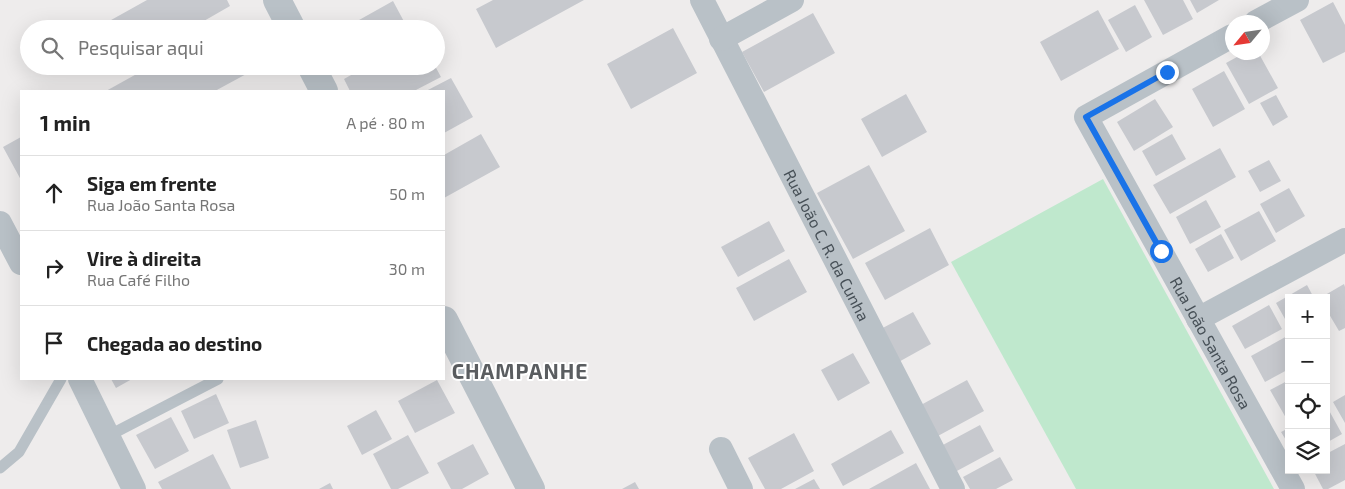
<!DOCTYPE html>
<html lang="pt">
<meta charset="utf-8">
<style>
:root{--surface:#fff;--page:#f2f2f2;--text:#222;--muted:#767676;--line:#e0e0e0}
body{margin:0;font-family:"Exo 2",sans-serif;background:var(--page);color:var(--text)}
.controls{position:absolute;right:15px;bottom:15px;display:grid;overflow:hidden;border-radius:0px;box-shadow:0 5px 20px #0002}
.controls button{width:45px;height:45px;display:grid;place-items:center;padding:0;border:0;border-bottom:1px solid var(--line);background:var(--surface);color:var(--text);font:25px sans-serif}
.compass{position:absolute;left:1225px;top:15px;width:45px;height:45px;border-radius:50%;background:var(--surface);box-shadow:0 5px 20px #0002;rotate:241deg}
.stop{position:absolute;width:15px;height:15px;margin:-11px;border:4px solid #1a73e8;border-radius:50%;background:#fff}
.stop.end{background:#1a73e8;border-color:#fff;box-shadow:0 1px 5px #0008}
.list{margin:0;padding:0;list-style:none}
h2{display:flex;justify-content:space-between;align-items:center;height:65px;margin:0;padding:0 20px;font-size:21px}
h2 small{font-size:16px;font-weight:400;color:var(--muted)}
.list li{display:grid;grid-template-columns:32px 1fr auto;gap:15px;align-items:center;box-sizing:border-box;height:75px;padding:0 20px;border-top:1px solid var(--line)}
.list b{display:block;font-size:19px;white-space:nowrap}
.list p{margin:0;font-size:16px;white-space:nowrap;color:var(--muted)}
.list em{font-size:16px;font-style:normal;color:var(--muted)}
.icon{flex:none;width:28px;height:28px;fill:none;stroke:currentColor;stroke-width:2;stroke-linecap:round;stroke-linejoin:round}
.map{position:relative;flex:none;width:1345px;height:489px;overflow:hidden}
.search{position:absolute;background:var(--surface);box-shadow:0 5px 20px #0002;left:20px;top:20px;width:425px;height:55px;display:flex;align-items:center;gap:12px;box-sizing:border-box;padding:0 18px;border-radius:28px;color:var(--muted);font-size:19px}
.panel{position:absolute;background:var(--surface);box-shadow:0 5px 20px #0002;left:20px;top:90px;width:425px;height:290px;border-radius:0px}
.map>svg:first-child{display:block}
</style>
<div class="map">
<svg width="1345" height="489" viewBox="0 0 1345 489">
<rect width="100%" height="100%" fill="#eeecec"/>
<path fill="#bfe8cd" d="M1103 179 1274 489H1076L951 262Z"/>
<path fill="#c7c9ce" d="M147 0H227L230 6 190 29H95Z
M493 0H584L496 48 476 9Z
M1144 0H1183L1193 19 1163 35Z
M1190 0H1219L1197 13Z
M393 1 408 29H343Z
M1333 2 1345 25V52L1323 63 1300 20Z
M1135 5 1152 37 1126 52 1108 20Z
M1098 10 1119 49 1061 81 1040 42Z
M813 13 835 53 764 92 742 52Z
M234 20 239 29H219Z
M673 28 697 73 631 109 607 64Z
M1246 52H1258L1278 88 1249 104 1226 63Z
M106 66H122L110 73Z
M151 66H261L215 91H106Z
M367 66H435L441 77 414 91H350L344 79Z
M1224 71 1245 109 1213 127 1192 89Z
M451 78 473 117 444 133V91H426Z
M906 94 927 132 882 157 861 119Z
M1276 95 1288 117 1273 126 1260 103Z
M1155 99 1173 127 1134 151 1117 122Z
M481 134 500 167 444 198V155Z
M1172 134 1186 159 1156 176 1142 151Z
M21 137V180L3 147Z
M1220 148 1236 177 1170 214 1153 185Z
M1269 160 1281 181 1260 192 1248 171Z
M869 165 905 231 853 259 817 193Z
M1289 188 1305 216 1276 233 1260 204Z
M1206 200 1221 227 1190 244 1176 217Z
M1259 211 1276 241 1241 261 1224 230Z
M769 221 785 251 738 277 721 247Z
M930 228 949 265 885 300 865 263Z
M1221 234 1234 258 1208 272 1195 249Z
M789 259 807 292 754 321 736 288Z
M1344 284 1345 287V328L1339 331 1326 309V298H1320Z
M1307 285 1314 298H1289V326L1276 303Z
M1269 305 1282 329 1245 349 1232 326Z
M913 312 931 344 895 364 877 331Z
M1289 335V369L1265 382 1251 356Z
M853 353 870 383 838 401 821 370Z
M111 379H132L116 388Z
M437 380 455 413 415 433 398 401Z
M967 380 984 411 936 437 919 406Z
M1289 380V417L1286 418 1270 390Z
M216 394 229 423 194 439 181 411Z
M1345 395V423L1333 402Z
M1326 405 1342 434 1326 443Z
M376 410 392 439 362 455 347 426Z
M171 417 189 451 155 469 136 435Z
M256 420 269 458 240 468 227 430Z
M980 425 994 451 955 472 941 446Z
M1289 428V445L1281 432Z
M891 430 904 453 843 486 831 464Z
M794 433 814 471 781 489H765L748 458Z
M408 435 429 473 398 489H391L373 454Z
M473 444 489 474 462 489H451L437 463Z
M1345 444V480L1328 489H1323L1313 470H1326V454Z
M213 454 231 489H162L158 482Z
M1000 457 1013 480 996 489H970L963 477Z
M916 463 930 489H869Z
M814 479 820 489H795Z
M635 482 639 489H622Z
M330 483 333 489H319Z"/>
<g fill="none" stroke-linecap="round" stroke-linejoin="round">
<path stroke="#b9c1c7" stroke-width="11" d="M108 436 218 379
M0 468 19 452 61 379"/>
<g stroke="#b9c1c7" stroke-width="24">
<path id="s1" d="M702 0 953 489"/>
<path d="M1256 22 1297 0"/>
<path id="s2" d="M1232 36 1086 117 1293 489"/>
<path d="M721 39 792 0"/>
<path d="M0 223 21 263"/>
<path d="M1198 319 1345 240"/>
<path d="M80 379 134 489"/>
<path d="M721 449 741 489"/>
</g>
<path stroke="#b9c1c7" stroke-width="28" d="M277 0 292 29
M311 66 324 91
M444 320 531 489"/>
</g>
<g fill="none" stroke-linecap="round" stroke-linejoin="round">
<path stroke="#1a73e8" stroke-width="6" d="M1161 251 1086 117 1167 72"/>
</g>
<g text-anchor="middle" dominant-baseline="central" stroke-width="4" stroke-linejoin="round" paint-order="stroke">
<g font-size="16" fill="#475057" stroke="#fff">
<text stroke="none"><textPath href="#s1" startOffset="275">Rua João C. R. da Cunha</textPath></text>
<text stroke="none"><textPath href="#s2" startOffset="425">Rua João Santa Rosa</textPath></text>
</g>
<g font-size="21" font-weight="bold" letter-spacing="1" fill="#5a5d60" stroke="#fff">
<text x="520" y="370">CHAMPANHE</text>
</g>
</g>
</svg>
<div class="controls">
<button>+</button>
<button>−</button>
<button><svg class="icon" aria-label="locate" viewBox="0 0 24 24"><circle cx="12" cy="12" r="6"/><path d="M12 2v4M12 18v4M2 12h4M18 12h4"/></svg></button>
<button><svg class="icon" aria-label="layers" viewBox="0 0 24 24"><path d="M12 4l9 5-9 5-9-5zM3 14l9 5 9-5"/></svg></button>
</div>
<svg class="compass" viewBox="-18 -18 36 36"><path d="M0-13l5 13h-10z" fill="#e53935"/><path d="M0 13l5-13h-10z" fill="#767676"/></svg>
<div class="stop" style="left:1161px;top:251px"></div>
<div class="stop end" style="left:1167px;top:72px"></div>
<div class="search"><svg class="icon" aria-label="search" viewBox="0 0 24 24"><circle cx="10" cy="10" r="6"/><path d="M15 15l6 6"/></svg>Pesquisar aqui</div>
<section class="panel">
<h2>1 min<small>A pé · 80 m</small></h2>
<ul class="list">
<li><svg class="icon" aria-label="ahead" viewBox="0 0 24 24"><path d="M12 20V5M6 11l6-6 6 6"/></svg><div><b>Siga em frente</b><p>Rua João Santa Rosa</p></div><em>50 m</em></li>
<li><svg class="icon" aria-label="right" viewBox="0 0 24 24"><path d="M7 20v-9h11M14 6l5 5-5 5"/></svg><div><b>Vire à direita</b><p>Rua Café Filho</p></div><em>30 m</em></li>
<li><svg class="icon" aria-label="arrive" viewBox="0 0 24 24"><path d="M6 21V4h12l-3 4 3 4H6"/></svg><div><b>Chegada ao destino</b></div></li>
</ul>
</section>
</div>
